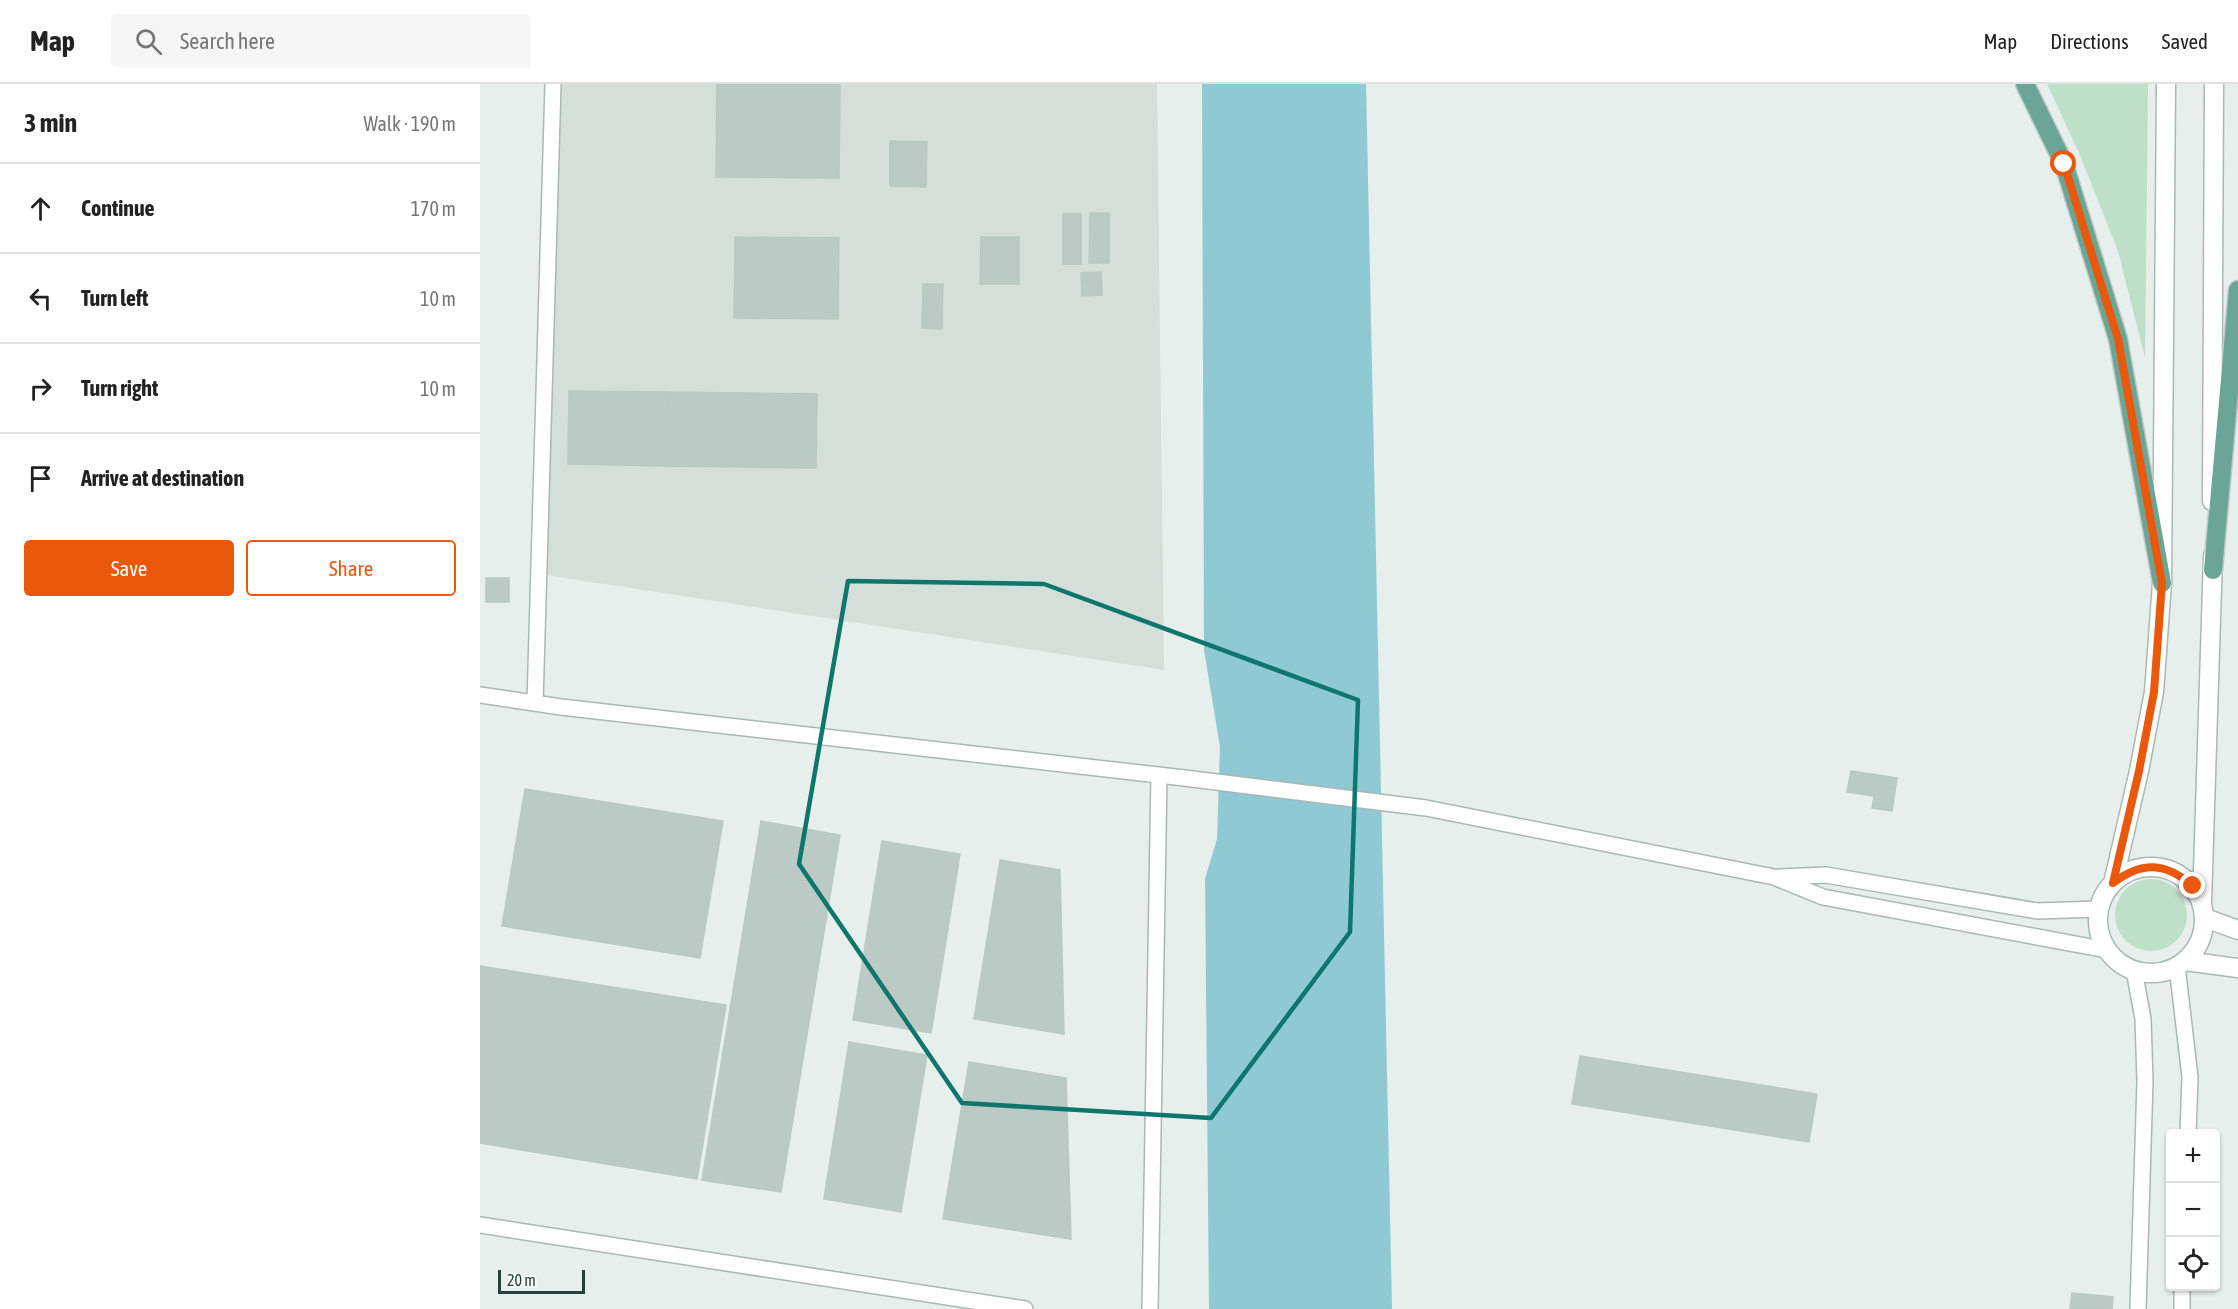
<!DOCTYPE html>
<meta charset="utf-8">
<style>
:root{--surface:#fff;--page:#f6f6f6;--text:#222;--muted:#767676;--line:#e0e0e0;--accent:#ea580c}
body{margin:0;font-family:"Asap Condensed",sans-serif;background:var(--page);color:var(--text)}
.controls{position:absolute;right:18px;bottom:18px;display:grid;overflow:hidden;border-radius:6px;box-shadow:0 2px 4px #0004}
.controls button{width:54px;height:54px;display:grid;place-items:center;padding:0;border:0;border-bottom:2px solid var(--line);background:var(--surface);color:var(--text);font:30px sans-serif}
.scale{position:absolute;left:18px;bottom:15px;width:87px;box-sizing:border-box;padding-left:6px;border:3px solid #24423a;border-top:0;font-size:16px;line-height:21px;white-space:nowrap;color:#24423a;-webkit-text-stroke:4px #f7fbf9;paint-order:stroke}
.stop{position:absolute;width:18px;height:18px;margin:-14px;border:4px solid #ea580c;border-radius:50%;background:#fff}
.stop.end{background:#ea580c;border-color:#fff;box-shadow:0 2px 6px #0008}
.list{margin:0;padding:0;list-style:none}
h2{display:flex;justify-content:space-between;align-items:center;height:78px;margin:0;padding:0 24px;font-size:26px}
h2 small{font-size:20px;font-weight:400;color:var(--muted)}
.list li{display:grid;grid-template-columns:39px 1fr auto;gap:18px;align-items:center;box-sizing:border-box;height:90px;padding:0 24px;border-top:2px solid var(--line)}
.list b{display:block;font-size:22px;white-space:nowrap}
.list em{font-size:20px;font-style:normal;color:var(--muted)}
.actions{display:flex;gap:12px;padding:18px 24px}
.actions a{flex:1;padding:14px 0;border:2px solid var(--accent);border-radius:6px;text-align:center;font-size:21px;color:var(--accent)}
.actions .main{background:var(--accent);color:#fff}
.icon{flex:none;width:33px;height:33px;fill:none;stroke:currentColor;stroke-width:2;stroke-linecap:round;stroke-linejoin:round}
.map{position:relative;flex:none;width:1758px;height:1225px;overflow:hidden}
header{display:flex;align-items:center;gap:36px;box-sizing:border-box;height:84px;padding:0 30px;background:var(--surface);border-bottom:2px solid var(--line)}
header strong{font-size:28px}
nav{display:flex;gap:33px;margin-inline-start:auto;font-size:21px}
.search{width:420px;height:54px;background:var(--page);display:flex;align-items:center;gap:15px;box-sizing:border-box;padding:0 21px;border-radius:6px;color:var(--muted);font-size:22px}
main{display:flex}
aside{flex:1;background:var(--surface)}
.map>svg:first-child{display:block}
</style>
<header>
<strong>Map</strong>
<div class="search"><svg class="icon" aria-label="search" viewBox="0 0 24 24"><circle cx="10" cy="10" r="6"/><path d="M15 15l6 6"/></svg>Search here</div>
<nav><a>Map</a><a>Directions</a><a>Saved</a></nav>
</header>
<main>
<aside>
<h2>3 min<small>Walk · 190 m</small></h2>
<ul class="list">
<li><svg class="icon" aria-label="ahead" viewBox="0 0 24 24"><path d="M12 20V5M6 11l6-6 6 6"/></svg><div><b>Continue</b></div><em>170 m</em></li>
<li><svg class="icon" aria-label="left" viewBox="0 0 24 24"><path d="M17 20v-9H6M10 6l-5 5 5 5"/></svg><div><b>Turn left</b></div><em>10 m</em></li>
<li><svg class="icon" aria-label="right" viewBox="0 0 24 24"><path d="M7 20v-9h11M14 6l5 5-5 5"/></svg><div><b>Turn right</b></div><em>10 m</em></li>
<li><svg class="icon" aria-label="arrive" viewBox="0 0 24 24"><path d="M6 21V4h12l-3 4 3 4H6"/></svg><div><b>Arrive at destination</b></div></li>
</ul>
<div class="actions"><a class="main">Save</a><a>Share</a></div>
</aside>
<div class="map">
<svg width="1758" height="1225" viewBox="0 0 1758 1225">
<rect width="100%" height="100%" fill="#e6efeb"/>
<path fill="#d4dfda" d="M70 0H677L684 586 66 491Z"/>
<path fill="#bfe0c8" d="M1567 0H1668L1665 274 1638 167 1599 69Z
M1635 831a36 36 0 1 1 72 0a36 36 0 1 1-72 0Z"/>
<path fill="#8ec9d4" d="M722 0H886L912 1225H729L725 795 737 755 740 663 724 566Z"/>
<path fill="#bbcac4" stroke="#b8c9c2" stroke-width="1.5" d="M237 0H360L359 94 236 93Z
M410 57 447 58 446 103 410 102Z
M610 129H629V179H609Z
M583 130H601V180H583Z
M255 153 359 154 358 235 254 234Z
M501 153H539V200H500Z
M621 188 622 211 602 212 601 189Z
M443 200H463L462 245 442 244Z
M89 307 188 308 187 382 88 380Z
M188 308 337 310 336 384 187 382Z
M6 494H29V518H6Z
M1371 687 1417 694 1412 727 1392 724 1394 712 1367 708Z
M45 705 243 737 220 874 22 842Z
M281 737 360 751 301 1108 222 1096Z
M402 757 480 770 451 949 373 936Z
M520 776 580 786 584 950 494 935Z
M0 882 246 921 217 1095 0 1059Z
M369 958 447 971 421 1128 344 1115Z
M1100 972 1337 1010 1329 1058 1092 1020Z
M489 978 586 994 591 1155 463 1135Z
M1592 1209 1633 1213 1632 1225H1590Z"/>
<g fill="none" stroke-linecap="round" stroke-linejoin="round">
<defs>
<path id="service" d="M0 611 81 623 696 693 946 724 1294 793 1343 813 1627 866
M55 619 73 0
M1300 793 1346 791 1557 827 1619 825
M1697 882 1710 993 1708 1050
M1654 886 1663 935 1665 997 1658 1225
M0 1141 545 1225
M670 1225 679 691
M1702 1225V1202"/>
<path id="tertiary" d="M1732 417 1734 0
M1618 836a53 53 0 1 1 106 0a53 53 0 1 1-106 0Z
M1633 799 1659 687 1674 608 1682 499 1686 0
M1722 818 1733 472
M1725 834 1758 846
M1705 877 1758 884"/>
<path id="primary" d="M1545 0 1584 80 1638 255 1682 499
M1733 486 1758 206"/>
</defs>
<use href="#service" stroke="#a8b8b2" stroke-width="18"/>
<use href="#tertiary" stroke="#a8b8b2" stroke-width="21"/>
<use href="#primary" stroke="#c2cac8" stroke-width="21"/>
<use href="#service" stroke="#fff" stroke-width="15"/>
<use href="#tertiary" stroke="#fff" stroke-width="18"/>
<use href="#primary" stroke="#6aa596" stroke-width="18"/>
</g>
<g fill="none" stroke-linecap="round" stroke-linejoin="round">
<path stroke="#ea580c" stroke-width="8" d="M1584 80 1638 255 1682 499 1674 608 1659 687 1633 799C1662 777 1685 778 1713 802"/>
</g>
<path fill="none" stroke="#0f766e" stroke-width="4.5" stroke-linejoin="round" d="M368 497 564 500 878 616 870 848 731 1034 482 1019 319 780Z"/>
</svg>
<div class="controls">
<button>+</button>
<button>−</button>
<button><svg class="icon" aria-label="locate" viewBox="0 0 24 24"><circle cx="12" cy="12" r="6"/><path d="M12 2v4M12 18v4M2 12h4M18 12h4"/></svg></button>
</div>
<div class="scale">20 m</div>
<div class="stop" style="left:1584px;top:80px"></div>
<div class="stop end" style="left:1713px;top:802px"></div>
</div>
</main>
